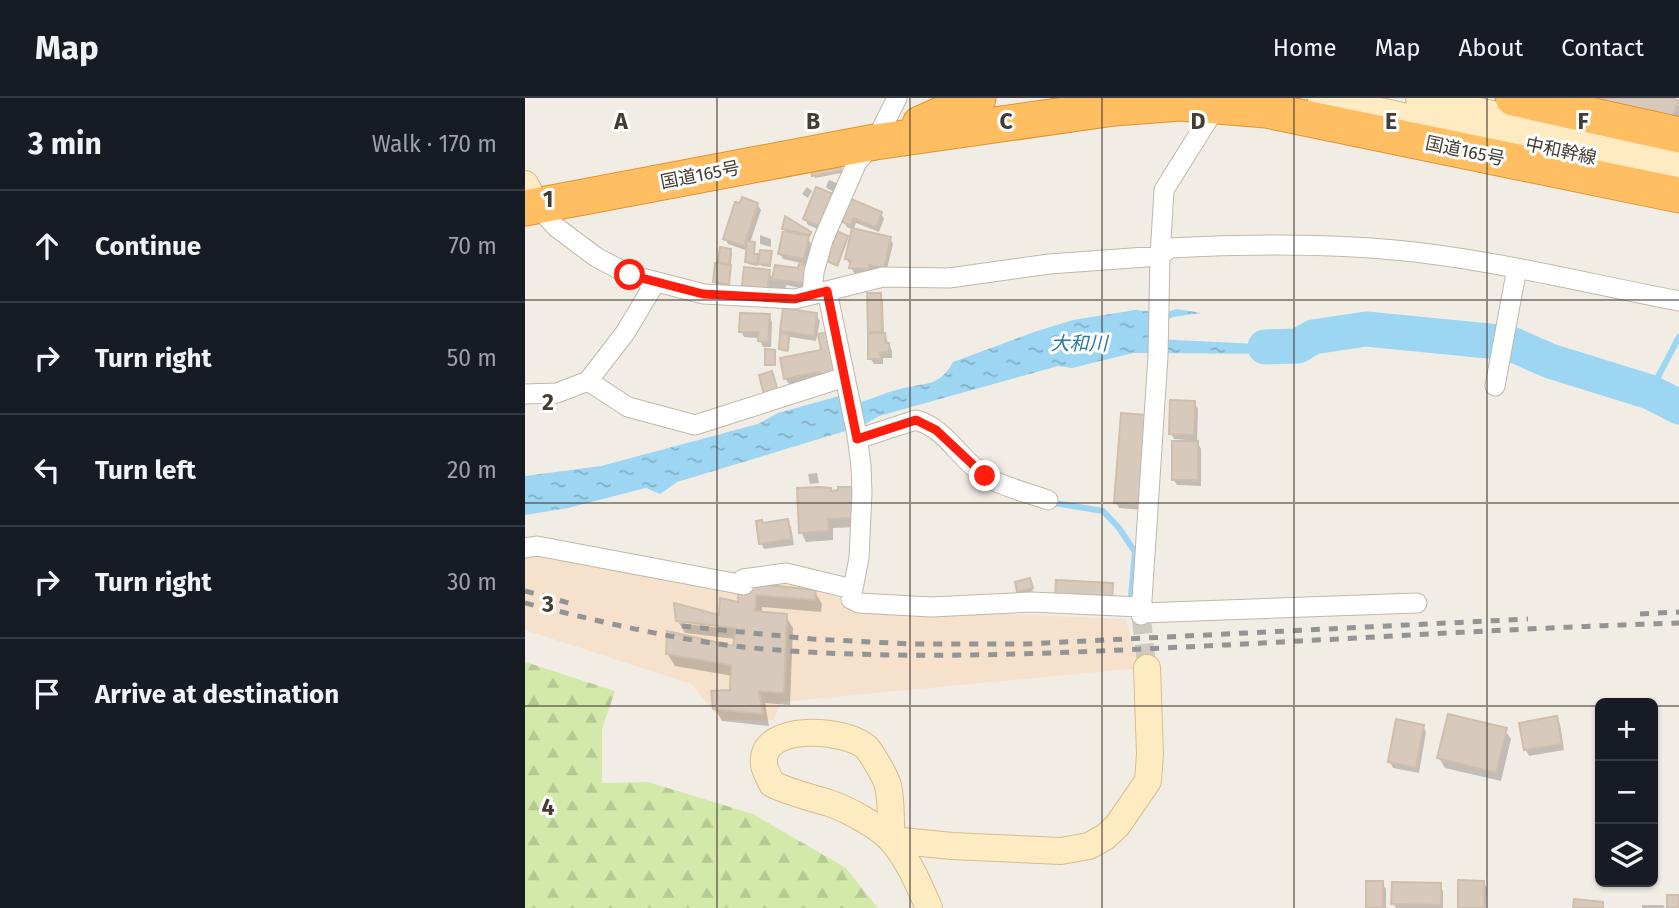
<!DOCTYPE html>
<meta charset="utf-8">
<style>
:root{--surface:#171b24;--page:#20242c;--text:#f1f3f6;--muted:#9ea1a6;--line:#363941}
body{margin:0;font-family:"Fira Sans","Noto Sans JP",sans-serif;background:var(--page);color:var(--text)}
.controls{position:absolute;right:21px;bottom:21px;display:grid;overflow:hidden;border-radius:10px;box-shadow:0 2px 5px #0004}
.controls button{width:63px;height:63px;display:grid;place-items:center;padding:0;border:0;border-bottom:2px solid var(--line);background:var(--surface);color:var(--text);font:35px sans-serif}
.stop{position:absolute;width:21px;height:21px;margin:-16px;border:5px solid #ff1e0e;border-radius:50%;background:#fff}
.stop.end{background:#ff1e0e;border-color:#fff;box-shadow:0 2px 7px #0008}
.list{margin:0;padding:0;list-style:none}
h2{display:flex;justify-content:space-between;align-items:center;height:91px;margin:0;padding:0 28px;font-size:30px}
h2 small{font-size:23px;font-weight:400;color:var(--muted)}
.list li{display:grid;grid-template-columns:46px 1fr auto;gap:21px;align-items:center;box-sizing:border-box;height:112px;padding:0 28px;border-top:2px solid var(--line)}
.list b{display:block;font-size:26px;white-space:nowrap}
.list em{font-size:23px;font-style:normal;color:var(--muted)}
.icon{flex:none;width:38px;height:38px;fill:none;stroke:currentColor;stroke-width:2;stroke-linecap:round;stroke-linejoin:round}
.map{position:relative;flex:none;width:1154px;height:810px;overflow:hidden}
header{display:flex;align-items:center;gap:42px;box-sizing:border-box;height:98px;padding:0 35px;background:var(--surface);border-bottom:2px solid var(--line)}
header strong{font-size:33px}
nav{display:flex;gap:38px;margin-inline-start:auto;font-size:24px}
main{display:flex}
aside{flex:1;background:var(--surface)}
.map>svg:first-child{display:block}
</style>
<header>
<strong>Map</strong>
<nav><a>Home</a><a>Map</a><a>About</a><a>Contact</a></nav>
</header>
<main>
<aside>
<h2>3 min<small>Walk · 170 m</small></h2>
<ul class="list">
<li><svg class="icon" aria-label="ahead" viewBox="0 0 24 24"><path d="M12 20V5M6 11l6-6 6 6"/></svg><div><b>Continue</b></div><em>70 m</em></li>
<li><svg class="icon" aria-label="right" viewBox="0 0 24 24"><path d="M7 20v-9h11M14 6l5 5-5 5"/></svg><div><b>Turn right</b></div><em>50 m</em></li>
<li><svg class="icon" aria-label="left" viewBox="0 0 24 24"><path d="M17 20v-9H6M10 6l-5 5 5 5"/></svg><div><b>Turn left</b></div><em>20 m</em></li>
<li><svg class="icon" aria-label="right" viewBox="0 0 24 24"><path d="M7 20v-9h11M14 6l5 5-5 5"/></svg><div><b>Turn right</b></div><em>30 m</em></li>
<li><svg class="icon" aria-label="arrive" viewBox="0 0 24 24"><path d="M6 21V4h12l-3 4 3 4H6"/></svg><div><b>Arrive at destination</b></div></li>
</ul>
</aside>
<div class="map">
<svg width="1154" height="810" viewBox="0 0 1154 810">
<defs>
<pattern id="forest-firs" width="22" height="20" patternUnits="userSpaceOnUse" patternTransform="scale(1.75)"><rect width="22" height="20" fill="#d2e9aa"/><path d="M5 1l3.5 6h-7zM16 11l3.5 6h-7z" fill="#b6c993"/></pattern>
<pattern id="water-ripples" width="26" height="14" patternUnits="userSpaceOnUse" patternTransform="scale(1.75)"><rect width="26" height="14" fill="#9dd6f2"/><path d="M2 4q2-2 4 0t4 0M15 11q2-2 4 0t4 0" fill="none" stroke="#82afc5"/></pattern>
</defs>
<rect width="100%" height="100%" fill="#f2ede4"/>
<path fill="#f6e1cd" d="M14 453 204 489 208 472 304 495 331 510 601 521 615 570 256 604 249 622H196L166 586 0 532V456Z"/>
<path fill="url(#forest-firs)" d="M0 564 90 593 77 631V685L123 684 228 716 321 770 353 810H0Z"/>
<path fill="url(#water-ripples)" d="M651 211 676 215 648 219 627 229 630 241 733 246 737 240 786 241 776 256 608 255 547 270 533 268 354 318 337 328 152 384 135 396 121 390 43 410 0 417V378L76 368 233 326 253 315 332 293 336 304C349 300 362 294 375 291 400 284 414 290 428 264L509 234 548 222 610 212 640 215Z"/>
<path fill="#0003" d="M1054 0H1144L1154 8V23Z
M315 70 316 75 290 80 289 78 287 73Z
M304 82 314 86 313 96 303 91 301 89Z
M282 89 287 93 283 100 277 96Z
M292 91 300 134 283 127 280 121Z
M327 104 356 115 359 121 354 134 331 125 328 132 322 129 319 123Z
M232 106 236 112 225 145 229 146V158H232L235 164 246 155V169L237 168 233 162 232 168 223 166V153L203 146 200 140Z
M259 130 285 135 286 138H282L286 146 281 191 261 187 260 195 249 194 246 189 245 197 222 194 219 188 244 174 249 183 251 169 275 172 276 165 258 161 255 155 262 135Z
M235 137 246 141V149L235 146Z
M322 139 323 141 313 169 304 165 303 163Z
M365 140 368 146 361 175H329L322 161Z
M197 151 205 152 207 155 204 188 191 186 190 183Z
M344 197H355L358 203 359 236 367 253V260H358V266H349L345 260Z
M291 217 295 223 291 243 265 239 263 254 257 253 256 251 260 237 257 232Z
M244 218 247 224 246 249H238L234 240 219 239 216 233Z
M298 254 299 280 264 286 260 280Z
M669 305 673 311 672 344 676 351V388L652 387 648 381 662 342 649 341 646 335Z
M624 325 617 412 594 410 591 404Z
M292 375 294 385 285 386 283 376Z
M306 394H315L327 398 326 429H333L308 430V442L281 444 276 434Z
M262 423 266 429 269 447 239 451 236 445 238 427Z
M506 484 508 493 495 496 494 493Z
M215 491 290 494 297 506 296 514 237 509V515L260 517 268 530 265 607 240 605 244 628 197 623 190 610 207 593 208 578 150 568 142 555 210 550 211 541 160 535 154 525 195 530 196 519 215 507Z
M1031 620 1035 626 1039 652 1004 658 1001 652 996 627Z
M898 628 901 634 894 675 868 670 865 664Z
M980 632 986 641 976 683 920 670 914 660Z
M935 784H958L962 790 961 810H934Z
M843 785H857L861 791V810H843Z
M915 787 918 793V810H871L868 805Z
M1117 807H1138L1140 810H1117Z"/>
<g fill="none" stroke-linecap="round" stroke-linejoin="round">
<path stroke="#9dd6f2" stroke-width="6" d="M1125 294 1154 239
M529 405 578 413 594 430 610 454 606 498"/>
<path stroke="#9dd6f2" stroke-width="35" d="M740 249 773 248 788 239 841 231 984 245 1025 263 1125 294 1154 309"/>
</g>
<path fill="#d7cabc" stroke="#cfbeac" stroke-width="2" d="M1057 0H1147L1154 3 1146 21Z
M315 65 316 73 287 78 285 71Z
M291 89 311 97 297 129 278 121Z
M217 99 233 105 219 148 198 141 210 104 215 105Z
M326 101 357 114 351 129 328 120 325 127 317 124Z
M260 118 286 134 285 137 257 131Z
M327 130 366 139 359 170 344 167 343 171 324 170 326 162 320 161Z
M258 133 284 138 279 161 253 156Z
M312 133 323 138 312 167 301 163Z
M222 143 230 144 229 156H233L232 166 220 164Z
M195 149 206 151 204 166 193 164Z
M235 152 247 153 245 167 233 166Z
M190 165 206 167 204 186 188 184Z
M274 166 286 168 285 177 277 185 247 181 250 167 273 170Z
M219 169 245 172 242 192 217 188Z
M342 195H356L357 234H343Z
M258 210 292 215 289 238 255 233Z
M215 215 245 216 243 244 233 243V234H214Z
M304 234 311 276 296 279 295 274 259 281 255 260 296 252 293 236Z
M255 235 264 236 263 252 254 251Z
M343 235H360L361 245H364V254L355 255 356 261H343Z
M240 251 250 252V267H240Z
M247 273 253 293 239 297 234 277Z
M645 302 670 303 669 337 644 336Z
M596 315 621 317 614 407 589 405Z
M647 343H673V382H647Z
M294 389 306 390V393L313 392V389H327V392H330L328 420 303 421 304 433 274 435 272 390Z
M263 421 266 441 234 446 231 423 237 422 238 425Z
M505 480 508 490 492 494 490 484Z
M531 482 588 485 587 504 530 501Z
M222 485 291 492 290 502 231 497 230 513 262 516 259 595 234 593 238 616 188 611 186 593 205 592 206 567 141 556 142 533 208 548 211 530 151 523 149 505 194 517 195 500 213 504V489Z
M923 616 982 630 971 675 912 660Z
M1032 618 1037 646 999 652 994 625Z
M871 621 899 627 891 670 863 664Z
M933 782 959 783V810H933Z
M841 783H858V810H841Z
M867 784 916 785V807L866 806Z
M1142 797H1154V810H1142Z
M1049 801 1078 804V810H1048Z"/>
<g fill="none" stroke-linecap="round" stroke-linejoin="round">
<path stroke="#cfcac1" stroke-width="19" stroke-dasharray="19 10" stroke-linecap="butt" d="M616 517 622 570"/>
<defs>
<path id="street" d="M12 108 31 129 71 159 105 177 179 196 270 201 358 179 424 180 524 166 635 158 645 150C720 146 795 145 870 152 966 161 1060 185 1154 203
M302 193 332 337 336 368 337 395 334 460 326 501 334 505 406 509 506 504 616 509
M287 196 289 174 298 142 332 64 350 44 372 0
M63 283 103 309 170 327 320 279
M970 288 992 170
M0 296 32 295 63 283 100 235 130 185
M332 341 391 322C421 330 435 362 460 378 477 389 504 395 523 402
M0 450 12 448 219 487 218 481 261 475 327 491
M617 515 892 505
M616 517 633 258 635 158 639 92 694 4"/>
<path id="secondary" d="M796 0 1154 79
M894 0 1154 57
M0 86 12 108
M367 742C365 725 367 704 363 688 362 681 347 656 342 650 323 631 234 623 239 667 240 673 245 681 247 686 266 695 285 699 304 705 322 711 356 729 368 744 384 763 394 787 404 810
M367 742 427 748 536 753 564 748 580 739 592 728 623 683 625 656 622 570"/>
<path id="highway" d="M988 0 1154 37
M395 26 453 0
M0 110 350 44 589 10 656 5 741 12 1154 97"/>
</defs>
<use href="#street" stroke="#c1b7a9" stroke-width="21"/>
<use href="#secondary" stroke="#d5bd91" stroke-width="28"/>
<use href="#highway" stroke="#e2912e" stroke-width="37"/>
<use href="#street" stroke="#fff" stroke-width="19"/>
<use href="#secondary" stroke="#ffebc1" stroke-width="26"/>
<use href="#highway" stroke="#ffbe62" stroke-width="35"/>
<path stroke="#949494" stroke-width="5" stroke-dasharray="9 9" stroke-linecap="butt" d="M0 493 51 507
M0 505C73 523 153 543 228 550 372 563 516 556 659 549 824 541 989 530 1154 525
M1115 516 1154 514
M157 528 287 541 386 546H500L1003 521"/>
</g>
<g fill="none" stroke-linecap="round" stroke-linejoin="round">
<path stroke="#ff1e0e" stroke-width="9" d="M105 177 178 196 270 201 302 193 332 341 391 322 411 332 460 378"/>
</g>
<path fill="none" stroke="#453c33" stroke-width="2" stroke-opacity="0.55" d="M192 0V810M385 0V810M577 0V810M769 0V810M962 0V810M0 202H1154M0 405H1154M0 608H1075M1128 608H1154"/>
<g text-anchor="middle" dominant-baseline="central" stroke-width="6" stroke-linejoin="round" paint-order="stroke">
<g font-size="18" fill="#453c33" stroke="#fff">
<text transform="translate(940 53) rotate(12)">国道165号</text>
<text transform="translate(1036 53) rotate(12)">中和幹線</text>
<text transform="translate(175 77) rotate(-11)">国道165号</text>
</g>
<g font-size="19" font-style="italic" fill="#2879a3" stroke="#fff">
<text x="554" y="245">大和川</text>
</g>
</g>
<g font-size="23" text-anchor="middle" font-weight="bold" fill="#453c33" stroke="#fff" stroke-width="6" stroke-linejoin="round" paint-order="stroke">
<text x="96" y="31">A</text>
<text x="288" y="31">B</text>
<text x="481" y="31">C</text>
<text x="673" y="31">D</text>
<text x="866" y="31">E</text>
<text x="1058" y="31">F</text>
<text x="23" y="109">1</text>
<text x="23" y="312">2</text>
<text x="23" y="514">3</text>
<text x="23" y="717">4</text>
</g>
</svg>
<div class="controls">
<button>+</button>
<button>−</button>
<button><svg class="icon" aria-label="layers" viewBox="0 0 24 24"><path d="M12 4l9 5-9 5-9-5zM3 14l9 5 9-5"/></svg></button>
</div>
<div class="stop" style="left:105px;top:177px"></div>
<div class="stop end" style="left:460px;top:378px"></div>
</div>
</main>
